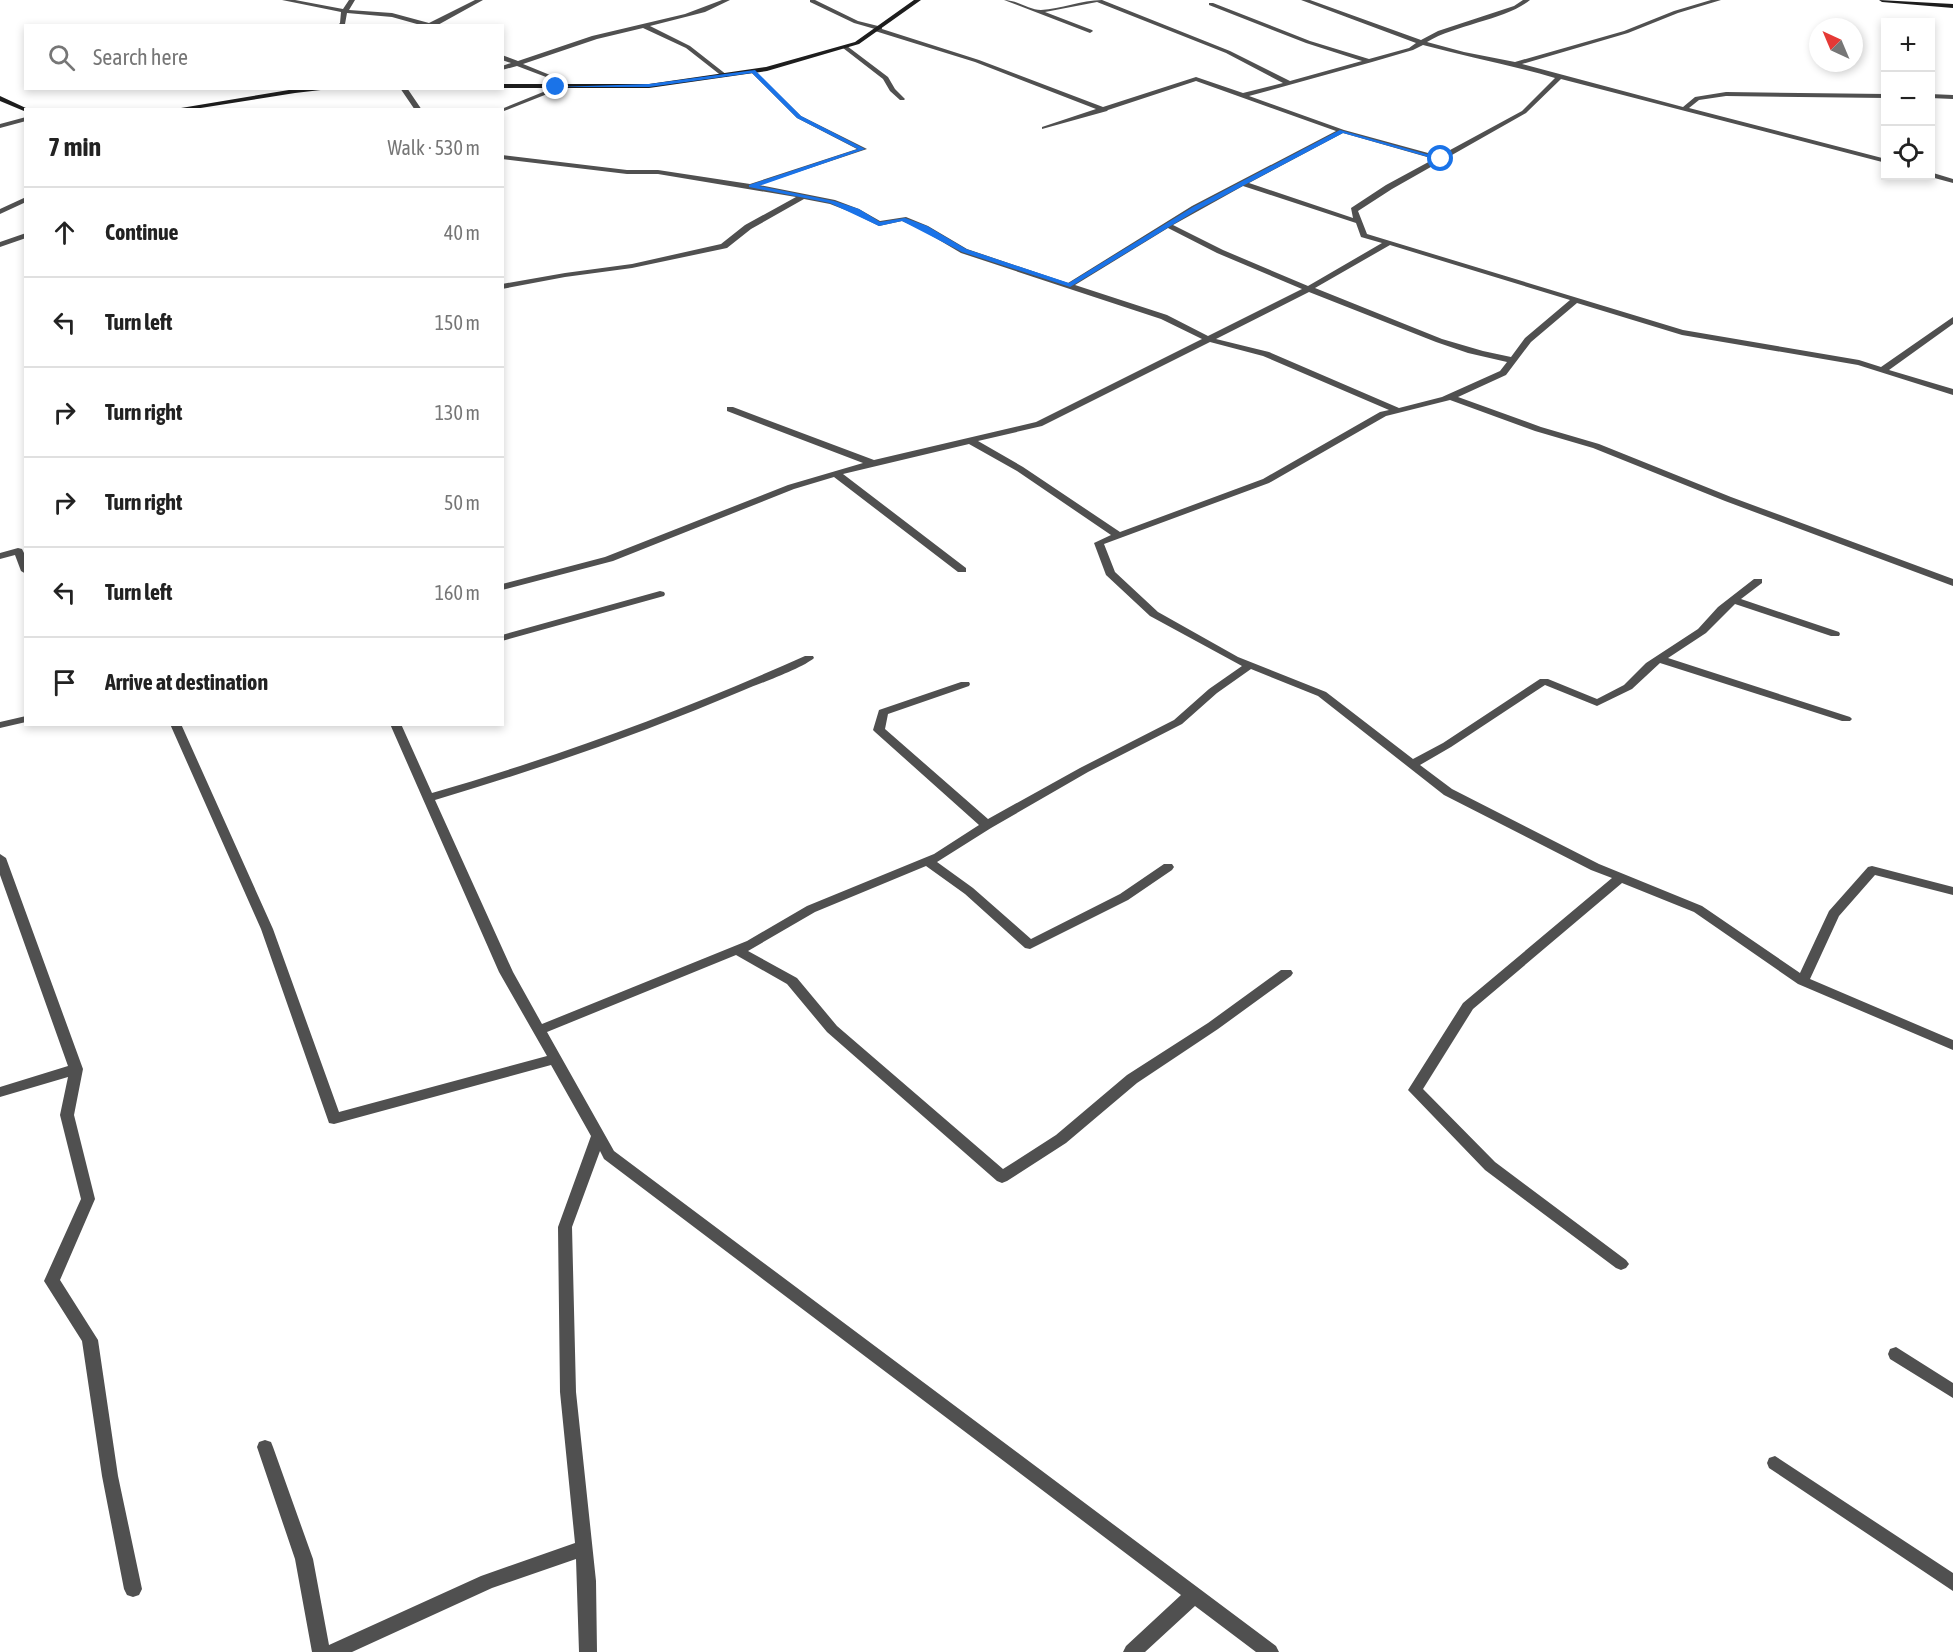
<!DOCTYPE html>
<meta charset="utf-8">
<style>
:root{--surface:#fff;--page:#f6f6f6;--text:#222;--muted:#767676;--line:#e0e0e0}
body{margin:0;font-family:"Asap Condensed",sans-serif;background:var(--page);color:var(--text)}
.controls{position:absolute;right:18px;top:18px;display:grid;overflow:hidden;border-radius:0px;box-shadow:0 3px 9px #0003}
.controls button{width:54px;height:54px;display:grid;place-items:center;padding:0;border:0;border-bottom:2px solid var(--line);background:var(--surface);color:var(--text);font:30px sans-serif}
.compass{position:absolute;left:1809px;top:18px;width:54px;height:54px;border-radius:50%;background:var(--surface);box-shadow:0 3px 9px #0003;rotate:316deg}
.stop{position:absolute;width:18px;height:18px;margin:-14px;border:4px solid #1a73e8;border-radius:50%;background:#fff}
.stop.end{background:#1a73e8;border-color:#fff;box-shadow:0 2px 6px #0008}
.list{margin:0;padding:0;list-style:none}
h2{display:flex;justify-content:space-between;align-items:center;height:78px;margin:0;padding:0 24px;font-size:26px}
h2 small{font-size:20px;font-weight:400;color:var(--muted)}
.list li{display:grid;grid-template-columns:39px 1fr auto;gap:18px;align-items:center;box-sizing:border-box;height:90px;padding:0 24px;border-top:2px solid var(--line)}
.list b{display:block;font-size:22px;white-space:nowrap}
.list em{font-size:20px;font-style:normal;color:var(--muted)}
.icon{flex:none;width:33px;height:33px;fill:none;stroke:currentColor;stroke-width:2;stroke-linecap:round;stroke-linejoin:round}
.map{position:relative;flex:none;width:1953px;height:1652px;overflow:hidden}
.search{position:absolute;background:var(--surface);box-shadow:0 3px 9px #0003;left:24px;top:24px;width:480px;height:66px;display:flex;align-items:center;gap:15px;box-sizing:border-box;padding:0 21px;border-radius:0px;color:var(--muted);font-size:22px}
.panel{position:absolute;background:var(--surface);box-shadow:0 3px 9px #0003;left:24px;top:108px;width:480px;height:618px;border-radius:0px}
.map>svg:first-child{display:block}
</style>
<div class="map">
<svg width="1953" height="1652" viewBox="0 0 1953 1652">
<rect width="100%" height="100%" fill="#fff"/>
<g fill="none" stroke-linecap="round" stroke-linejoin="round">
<path fill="#505050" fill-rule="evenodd" d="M282 0H295L343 9 349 0H355L349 10 392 13 429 23 475 0H483L436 26H424L392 17 347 13 345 24 337 26 340 23 341 12Z
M722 0H730L705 12 650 26 690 46 727 75V77H723L686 48 643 28 597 39 523 64 550 75 559 86 565 87 504 111 499 110 553 88 546 77 517 66 502 70V66L511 63 502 60V55L518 61 592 36 685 14Z
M810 0H815L858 21 882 27V29L979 60 1103 107 1196 77 1243 93 1283 83 1226 53 1097 2 1045 12 1092 30 1093 31 1090 33 1004 0C1017 0 1029 10 1041 10 1061 9 1081 0 1102 0L1230 51 1290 81 1362 61 1306 43 1209 5V3H1213L1310 41 1369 59 1409 48 1416 43 1301 0H1310L1421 40 1438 31 1514 6 1523 0H1530C1506 20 1457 24 1427 42L1464 52 1515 62 1624 31 1674 11 1711 0H1721L1678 13 1628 33 1522 64 1683 107 1695 97 1726 92 1886 94V98L1726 96 1699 100 1689 108 1886 159V163L1561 79 1526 113 1392 189 1358 211 1367 234 1683 330 1859 360 1881 367 1953 317V324L1889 370 1953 389V395L1858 365 1682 335 1577 303 1531 342 1506 375 1458 397 1541 427 1599 444 1731 497 1953 579V586L1725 501 1593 448 1535 431 1450 400 1386 416 1269 483 1104 544 1115 572 1158 612 1238 657 1326 692 1413 759 1443 743 1540 679H1548L1597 699 1624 685 1646 663 1698 629 1718 607 1754 579H1762V583L1741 599 1839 632 1840 634 1839 636H1831L1735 604 1706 633 1668 658 1850 717 1852 719 1850 721H1842L1660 663 1632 689 1597 706 1545 685 1451 747 1420 765 1452 789 1599 864 1702 906 1800 973 1829 911 1868 867 1872 866 1953 887V895L1875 875 1839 916 1810 979 1953 1040V1050L1798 984 1694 912 1622 883 1473 1009 1423 1089 1495 1162 1626 1260 1629 1264 1626 1268 1621 1270 1616 1268 1485 1170 1408 1090 1463 1003 1612 878 1591 870 1444 795 1318 696 1251 669 1217 693 1182 724 1088 772 991 828 937 862 973 888 1031 939 1120 894 1164 864H1172L1174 867 1172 870 1128 900 1030 949 1025 948 965 894 926 866 815 912 748 951 797 978 837 1026 1003 1169 1056 1135 1127 1075 1208 1023 1281 970H1291L1293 973 1291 976 1218 1029 1137 1083 1066 1143 1007 1181 1002 1183 997 1181 827 1032 787 984 736 955 547 1032 614 1151 1276 1646 1279 1652H1256L1195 1606 1145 1652H1123L1126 1646 1181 1595 604 1159 600 1151 572 1227 576 1392 596 1581 597 1652H579L576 1559 492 1588 352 1652H312L295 1559 257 1447 259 1442 265 1440 271 1442 273 1447 313 1559 329 1645 481 1576 575 1543 560 1392 558 1227 591 1136 551 1065 334 1124 329 1123 261 929 170 724H181L273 929 339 1112 547 1056 499 972 390 724H401L432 793C560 756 684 710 805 656H813L814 658C803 668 761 683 744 690 643 733 540 769 435 800L513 972 542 1024 747 941 807 906 934 854 979 825 875 732 873 730 879 710 961 682H969L970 684 969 686 888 714 885 729 988 819 1080 768 1174 720 1209 689 1242 666 1150 616 1106 575 1094 543 1111 535 1017 471 969 444 843 474 966 568V572H958L834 477 794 489 613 561 502 590V584L605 557 788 485 863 463 727 411V407H733L874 460 1036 422 1202 339 1161 319 961 253 922 230 902 221 879 226 853 213 830 204 804 199 751 229 727 248 632 268 565 277 502 289V284L565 273 632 264 721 244 745 225 796 197 658 174H627L502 159V155L627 170H658L750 184 857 149 797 118 751 72V70L753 69 801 116 867 149 759 185 835 200 859 209 880 221 906 217 928 226 967 249 1068 283 1192 206 1336 131 1196 81 1108 110 1107 111 1042 129V127L1096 109 975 62 875 31V29L854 23 810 2ZM1423 45C1467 57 1512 65 1555 78L1522 111 1439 156 1344 130 1249 96 1372 62 1413 50ZM1343 133 1434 159 1386 185 1351 208 1353 218 1249 183ZM1243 186 1356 223 1361 237 1382 243 1308 286 1223 250 1173 225ZM1168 228 1217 253 1302 289 1208 336 1167 315 1075 285ZM1390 245 1570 300 1525 338 1511 357 1483 351 1442 339 1315 288ZM1309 292 1436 342 1468 353 1507 362 1500 371 1442 397 1399 408 1269 352 1216 339ZM1210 342 1263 356 1389 410 1380 412 1263 479 1120 532 1023 467 978 441 1042 426Z
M843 46H847L888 77 895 89 905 99 904 100H900L890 91 883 79 843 48Z
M400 88H407L422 110H415Z
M1930 94 1953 95V99L1930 98Z
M26 117V121L0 128V124Z
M1930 172 1953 179V183L1927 176H1930Z
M26 197V202L0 214V209Z
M26 233V238L0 247V242Z
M18 548 22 549 26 557V574L21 571 15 555 0 559V553Z
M660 591 664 592 665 594 664 596 502 641V635Z
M26 716V722L0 728V722Z
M0 854 6 858 83 1069 74 1115 95 1199 60 1280 98 1340 118 1476 142 1589 139 1595 133 1597 127 1595 124 1589 102 1476 82 1341 44 1281 81 1199 60 1115 68 1077 0 1097V1087L68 1066 0 875Z
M1896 1347 1953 1383V1398L1890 1359 1888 1354 1890 1349Z
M1775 1456 1953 1573V1591L1769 1468 1767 1463 1769 1458Z"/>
<path fill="#1d1d1d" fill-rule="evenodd" d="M914 0H921L859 44 767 71 649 88H502V84H649L766 67 855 42Z
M1879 0 1953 4V8L1882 2Z
M338 88 295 93 188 110H169L295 89Z
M0 96 28 109 29 110 24 111 0 101Z"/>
</g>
<path fill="#1a73e8" d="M755 70 801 116 865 149 759 186 834 201 859 209 880 222 905 218 927 226 966 249 1069 283 1193 207 1340 130 1444 159 1439 160 1343 133 1197 210 1070 287 962 252 902 221 879 226 830 203 749 187V185L858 149 797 118 752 73 649 87H554L649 84Z"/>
</svg>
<div class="controls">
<button>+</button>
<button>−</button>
<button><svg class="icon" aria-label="locate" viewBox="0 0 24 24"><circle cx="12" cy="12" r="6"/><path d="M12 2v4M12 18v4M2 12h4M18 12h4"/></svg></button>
</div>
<svg class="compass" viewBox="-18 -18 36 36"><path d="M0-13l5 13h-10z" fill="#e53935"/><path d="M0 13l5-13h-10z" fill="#767676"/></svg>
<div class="stop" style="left:1441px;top:159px"></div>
<div class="stop end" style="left:556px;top:87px"></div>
<div class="search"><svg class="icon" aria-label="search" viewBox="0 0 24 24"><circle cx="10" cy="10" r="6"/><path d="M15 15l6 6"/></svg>Search here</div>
<section class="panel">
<h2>7 min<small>Walk · 530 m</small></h2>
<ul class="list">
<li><svg class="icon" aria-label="ahead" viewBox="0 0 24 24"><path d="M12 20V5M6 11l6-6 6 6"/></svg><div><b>Continue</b></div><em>40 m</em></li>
<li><svg class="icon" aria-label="left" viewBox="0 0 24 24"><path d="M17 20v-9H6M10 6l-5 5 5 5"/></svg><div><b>Turn left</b></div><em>150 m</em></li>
<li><svg class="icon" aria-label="right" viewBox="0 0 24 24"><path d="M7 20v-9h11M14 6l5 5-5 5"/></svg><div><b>Turn right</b></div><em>130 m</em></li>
<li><svg class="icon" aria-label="right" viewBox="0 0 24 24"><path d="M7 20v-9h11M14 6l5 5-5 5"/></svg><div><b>Turn right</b></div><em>50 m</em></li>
<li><svg class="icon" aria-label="left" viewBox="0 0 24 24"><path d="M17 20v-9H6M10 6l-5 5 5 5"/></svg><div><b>Turn left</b></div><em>160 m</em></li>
<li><svg class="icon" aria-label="arrive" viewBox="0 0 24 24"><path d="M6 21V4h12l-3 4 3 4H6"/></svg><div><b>Arrive at destination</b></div></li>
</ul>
</section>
</div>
